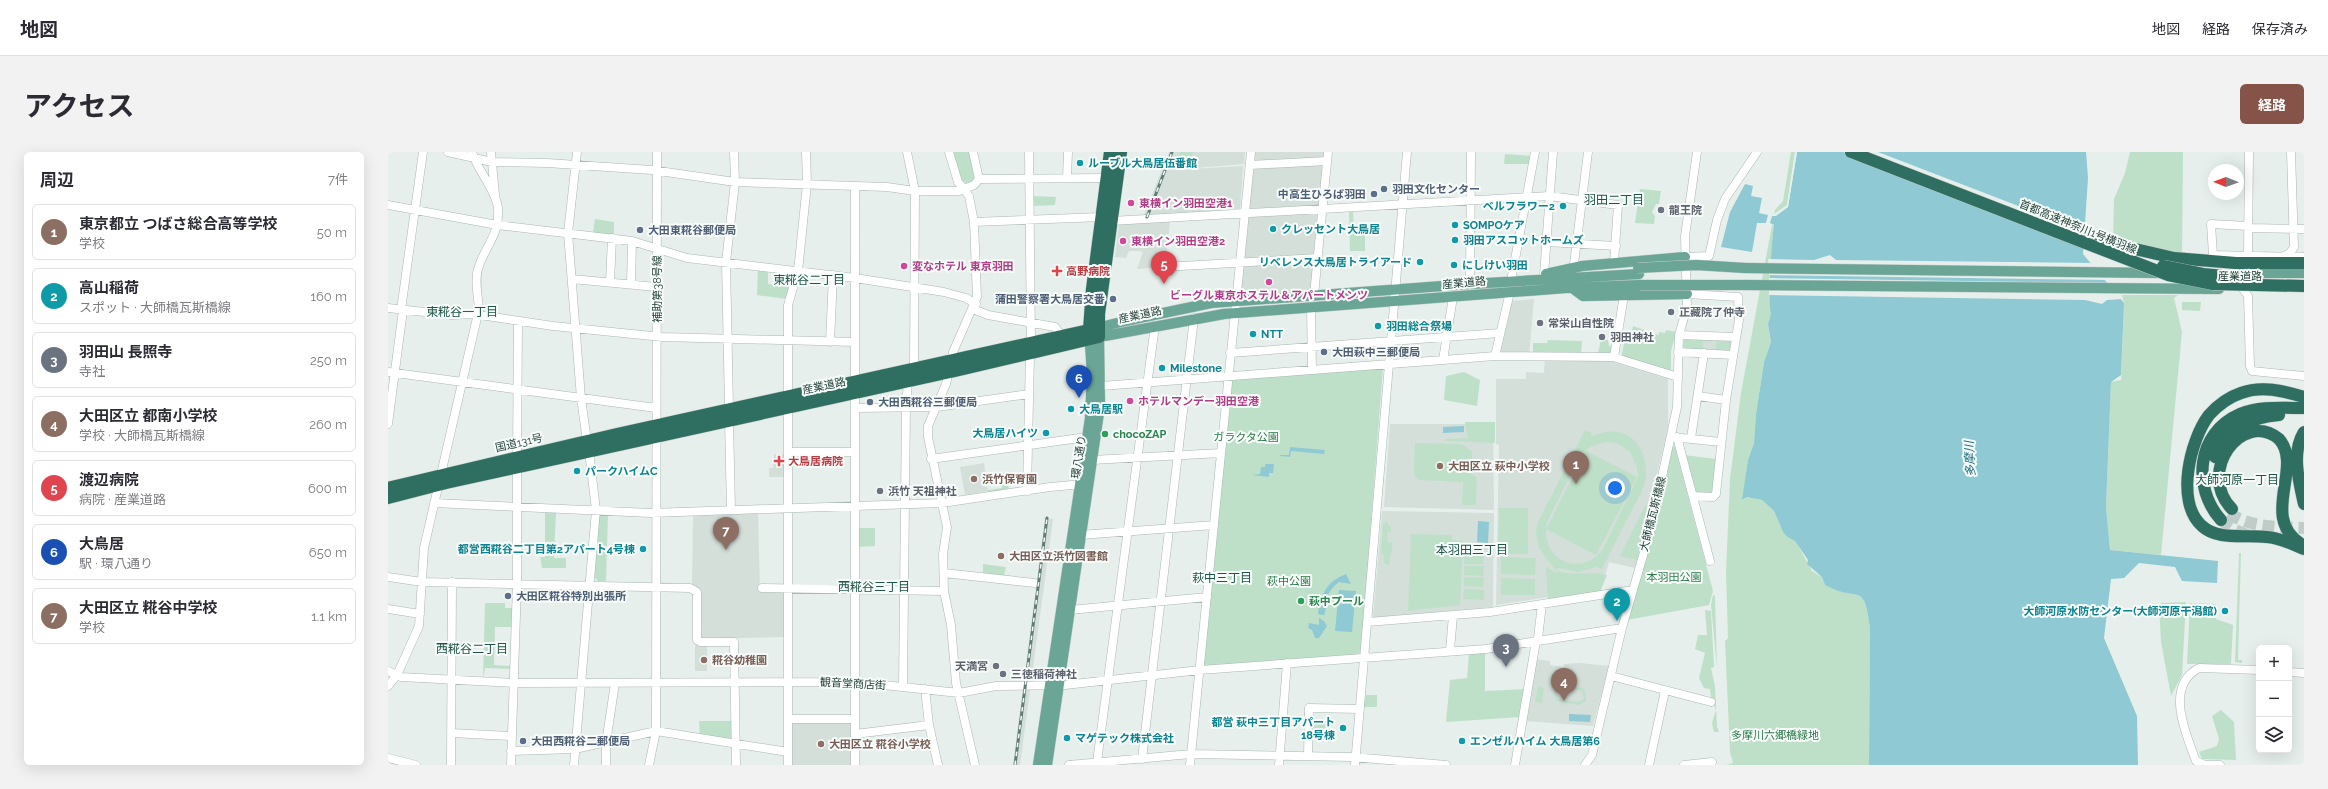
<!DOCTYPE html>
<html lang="ja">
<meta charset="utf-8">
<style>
:root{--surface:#fff;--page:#f2f2f3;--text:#2b2b33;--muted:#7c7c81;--line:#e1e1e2;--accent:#855347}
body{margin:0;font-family:Raleway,"Noto Sans JP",sans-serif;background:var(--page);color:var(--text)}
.controls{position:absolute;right:12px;bottom:12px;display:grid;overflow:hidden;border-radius:6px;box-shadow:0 4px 16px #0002}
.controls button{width:36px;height:36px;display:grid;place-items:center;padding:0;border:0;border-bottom:1px solid var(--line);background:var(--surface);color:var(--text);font:20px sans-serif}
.compass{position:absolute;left:1820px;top:12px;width:36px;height:36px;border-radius:50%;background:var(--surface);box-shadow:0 4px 16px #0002;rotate:271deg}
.you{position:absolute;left:1227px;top:336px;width:14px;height:14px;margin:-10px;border:3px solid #fff;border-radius:50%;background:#1a73e8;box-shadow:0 0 0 6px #1a73e833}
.badge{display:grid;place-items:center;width:26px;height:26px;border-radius:50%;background:var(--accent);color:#fff;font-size:13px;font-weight:700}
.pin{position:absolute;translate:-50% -33px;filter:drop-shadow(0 1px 2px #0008)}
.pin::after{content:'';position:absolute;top:21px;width:14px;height:12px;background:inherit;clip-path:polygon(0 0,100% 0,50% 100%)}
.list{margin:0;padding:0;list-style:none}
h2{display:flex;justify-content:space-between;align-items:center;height:52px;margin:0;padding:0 16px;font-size:17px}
h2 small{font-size:13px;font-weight:400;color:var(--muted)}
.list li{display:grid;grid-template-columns:26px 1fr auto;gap:12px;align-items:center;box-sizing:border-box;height:56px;margin:0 8px 8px;padding:0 8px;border:1px solid var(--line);border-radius:6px}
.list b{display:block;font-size:15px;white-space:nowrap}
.list p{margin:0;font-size:13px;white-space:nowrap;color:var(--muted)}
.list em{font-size:13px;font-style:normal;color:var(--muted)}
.icon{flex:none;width:22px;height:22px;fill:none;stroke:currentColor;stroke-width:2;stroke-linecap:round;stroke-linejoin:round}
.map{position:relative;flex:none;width:1916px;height:613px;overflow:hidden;border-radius:6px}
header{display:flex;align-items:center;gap:24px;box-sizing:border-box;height:56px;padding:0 20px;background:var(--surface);border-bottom:1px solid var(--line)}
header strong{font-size:19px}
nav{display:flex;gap:22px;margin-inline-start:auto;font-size:14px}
.intro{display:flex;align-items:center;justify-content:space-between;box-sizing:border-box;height:96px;padding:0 24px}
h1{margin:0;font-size:28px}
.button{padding:10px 18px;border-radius:6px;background:var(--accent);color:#fff;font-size:14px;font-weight:700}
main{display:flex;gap:24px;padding:0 24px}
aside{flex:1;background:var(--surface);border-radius:6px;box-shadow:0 4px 16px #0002}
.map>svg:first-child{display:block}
</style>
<header>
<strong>地図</strong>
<nav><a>地図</a><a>経路</a><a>保存済み</a></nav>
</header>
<div class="intro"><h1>アクセス</h1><a class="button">経路</a></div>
<main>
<aside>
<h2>周辺<small>7件</small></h2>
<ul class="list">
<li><span class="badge" style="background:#8d6e63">1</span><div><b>東京都立 つばさ総合高等学校</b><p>学校</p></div><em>50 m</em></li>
<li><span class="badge" style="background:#0f9aa8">2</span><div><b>高山稲荷</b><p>スポット · 大師橋瓦斯橋線</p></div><em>160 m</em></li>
<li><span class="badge" style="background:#6b7280">3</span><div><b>羽田山 長照寺</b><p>寺社</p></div><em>250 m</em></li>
<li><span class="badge" style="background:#8d6e63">4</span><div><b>大田区立 都南小学校</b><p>学校 · 大師橋瓦斯橋線</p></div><em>260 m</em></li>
<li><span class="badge" style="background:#e0444e">5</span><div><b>渡辺病院</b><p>病院 · 産業道路</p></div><em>600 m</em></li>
<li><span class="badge" style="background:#1a4fb4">6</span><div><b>大鳥居</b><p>駅 · 環八通り</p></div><em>650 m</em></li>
<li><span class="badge" style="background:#8d6e63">7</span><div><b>大田区立 糀谷中学校</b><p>学校</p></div><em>1.1 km</em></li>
</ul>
</aside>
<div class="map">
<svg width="1916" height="613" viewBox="0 0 1916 613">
<rect width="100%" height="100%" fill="#e6efeb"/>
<path fill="#d4dfda" d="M781 0H857L856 12 783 18 855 14 852 59 755 65Z
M865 0H939L938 7 864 11Z
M936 12 932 53 859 57 864 14Z
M932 58 928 105 854 109 858 66 861 63Z
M782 69 777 115 749 117 755 100 751 99H741L738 106 727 105 731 71Z
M927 106 925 139 853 143 854 111Z
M1146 147 1141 203 1110 202 1123 149Z
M1315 186 1328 187V199H1315Z
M1157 207 1222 209 1280 227V275L1247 416 1221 410 1213 437 1108 453 1111 293 1108 292V227H1138V220L1156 221Z
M1002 272H1105L1106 358 996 355Z
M386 302H396V325H381V316H385Z
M596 311 600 339 577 343 572 315Z
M994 359 1106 361 1105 455 985 466Z
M370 360 372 440H398L397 485 311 487 304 433 305 363Z
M657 366 665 367 632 613H625Z
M307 493 319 494V519H307Z
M1147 507 1162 509V513L1176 515V512L1192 511 1221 514 1205 574 1137 569Z
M462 569 464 572V613H403V571Z"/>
<path fill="#bfe0c8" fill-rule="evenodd" d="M564 0H582L587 25 585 29 578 31 572 27Z
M792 0H805L801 14 786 15Z
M1403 0H1407L1399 53 1386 62 1387 58 1395 49Z
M1742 0H1795L1794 107 1725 89 1726 47 1737 21Z
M1117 2 1143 4V12H1116Z
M1252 37 1273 39 1271 52H1268L1264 60 1267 64 1266 72 1247 71Z
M644 44 668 45 667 53 644 54Z
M961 60H965L966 78 977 77V99H962Z
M207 67 226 70V84L205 80Z
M1384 73 1386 74C1384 86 1379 154 1383 161L1380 172 1383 190 1376 210 1368 262 1366 291 1360 308 1355 348 1359 345 1374 348 1386 359 1395 380 1398 384 1407 388 1424 419 1434 425 1437 433C1471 452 1476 427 1482 476L1481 613H1338L1345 611 1342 600 1337 489 1340 486 1338 420 1342 327 1353 241Z
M370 116H380V132L402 135 399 147 369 143Z
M1734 143H1790L1786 146 1794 180 1773 403 1722 398 1718 355 1723 230 1733 228 1736 151Z
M1794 150H1813L1812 159 1794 158Z
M1245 174 1271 183V180L1277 181 1278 178 1288 180 1283 199V220L1233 206 1237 187 1242 188Z
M1299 185 1343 187 1345 189 1344 198 1340 200 1299 198 1295 196 1296 188ZM1315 187H1328V199L1315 198Z
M1213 187 1220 188 1221 194H1225V202L1210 201Z
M1160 188 1194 189 1193 203 1145 202V191H1159Z
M995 215 973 501 970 503 816 514 842 228Z
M1076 220 1092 228 1089 254 1056 248 1058 224Z
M1077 270H1107V291L1058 289V287L1080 286Z
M1197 278 1204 281 1202 285C1217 279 1231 276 1245 287 1256 297 1260 315 1257 330 1255 340 1248 350 1243 360 1233 379 1224 398 1214 417L1208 415 1190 420 1170 416 1168 419 1151 396 1148 382 1149 372ZM1217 290 1229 291 1242 300 1249 315 1250 325 1215 397C1192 428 1151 407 1159 370L1192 304 1202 295Z
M1027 291 1073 292 1084 299V322L1089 326 1088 353H1074L1075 330 1031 328 1026 323Z
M1284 293 1287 295 1325 439 1321 453 1239 468Z
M1198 299 1249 325 1208 403 1158 377Z
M1296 303 1328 307 1325 341 1306 342Z
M614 325H619L621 338 600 342V338L614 336Z
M1258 352 1263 353 1249 408 1232 404Z
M1111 356H1140V402H1110Z
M157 359 168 360 166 406H178V416H154L152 405H157Z
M209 363H220L218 429H210L204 422Z
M998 368 1001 374 1003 375V380L999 381 1000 390H1005L1001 413 996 411V403H993L995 372H997Z
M469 376H487V394L469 395Z
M1023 382 1064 383V388L1075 389 1072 453 1020 459Z
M1851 401H1853L1850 508H1854V511L1847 510Z
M1076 403H1096L1095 412H1076Z
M1113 405 1148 406 1147 423 1113 422Z
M595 412 618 415 616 424 595 422Z
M1076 414H1096L1095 424 1076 423Z
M1158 415 1169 421 1170 419C1188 425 1202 418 1219 423L1212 440 1160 448Z
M1076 425H1096L1095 435 1076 434Z
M1113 426 1147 427V443H1113Z
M1076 437 1096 438V448L1075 447Z
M1325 443 1327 444 1329 515 1323 453Z
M1798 450 1794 523 1783 544 1773 490 1771 453 1772 451Z
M97 451H117V456H126L125 475H107L106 513 124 514V517L97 516 95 527Z
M1802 451 1828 452V467L1845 473 1843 512H1799Z
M1317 458 1323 459 1326 515 1323 516 1327 534 1329 575 1331 580H1326L1324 571 1328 558 1323 546 1322 537 1316 536 1311 526 1317 501 1307 497 1310 483H1319Z
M1097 500V539L1137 537 1132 565 1058 570 1062 528 1079 526 1081 501Z
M1174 533 1195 536 1198 541V549L1190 553 1169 549 1166 539 1170 534ZM1173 535 1194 539 1196 547 1190 550 1170 547 1168 540Z
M1150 534 1156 536 1154 551 1147 550Z
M978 543H989V555H976Z
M1833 558 1846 570 1848 608 1814 607 1811 600 1829 594 1831 587 1824 564Z
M311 569H344L345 588 312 584Z
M923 569 942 570 940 585H924Z"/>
<path fill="#8ec9d4" d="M1409 0H1698L1700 26 1695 102 1736 151 1733 223 1723 230 1718 355 1722 398 1830 409 1829 431 1794 429 1787 415 1751 411 1736 426 1723 427 1716 486 1749 564 1750 613H1481L1482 476C1476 427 1471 452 1437 433L1434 425 1419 412 1420 408 1407 389 1398 384 1395 380 1386 359 1374 348 1359 345 1354 348 1360 308 1366 291 1368 262 1376 210 1383 190 1380 172 1383 161C1379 154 1384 85 1386 73L1382 71 1384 64H1388L1400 55Z
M1357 32 1365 34 1363 44 1374 46 1371 61 1380 63 1378 71H1369L1364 100 1333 95 1342 60Z
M1076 274V280L1055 281V275Z
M902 295 937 298 936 302 903 299 902 305 892 304V303H901Z
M877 312H886L885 321H881V325L864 323 872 322 873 315H877Z
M1090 369 1101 370 1100 391 1089 390Z
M958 422 963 432 951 430C934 444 942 447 936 463L930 462C932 443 939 429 958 422Z
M951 438 968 439 964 480 947 479Z
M931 466 936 469 939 474 931 486H927L924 478 920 476 921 471 931 473Z
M1181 562 1203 563 1202 570 1181 569Z"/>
<path fill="#e6efeb" d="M1407 0H1409L1400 55 1389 62 1399 53Z
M1455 0H1490L1698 80 1697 96Z
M1442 103 1448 108 1705 111 1719 128 1381 123 1380 107 1426 108Z
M1381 126 1721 131 1735 147 1719 148 1714 152 1697 148 1381 143Z"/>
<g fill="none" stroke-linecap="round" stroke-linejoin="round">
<path stroke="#bfccc8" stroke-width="12" stroke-dasharray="12 6" stroke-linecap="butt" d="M1841 361C1862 376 1891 375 1916 376
M1833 368 1847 378 1861 384"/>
<defs>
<path id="minor" d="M60 0 104 10 159 11 264 18 347 30 499 35 527 39H571L586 33 591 27 585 0
M103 0 107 43
M189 0 180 81 193 246 199 289
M519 0 527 39 526 216
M561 0 570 30 581 44 586 70 589 145 565 200 558 232 540 274V285L559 375 555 402 556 439 563 473 568 531 587 613
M641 0 643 191
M862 13 939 9
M679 26 680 0
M591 27 719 26
M0 53 109 73 244 89 299 106 467 126 556 140 578 146 588 152
M723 69 1161 44 1230 53 1226 111
M586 70 713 65
M1860 74 1823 72 1825 103 1916 105
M1860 76 1916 77
M1159 90 1228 94
M1860 104 1861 0
M1896 104 1902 101 1906 95 1903 0
M1297 105 1321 104 1329 68 1337 47 1369 0
M776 115 930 106
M1185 120 1200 0
M1156 123 1165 0
M184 127 268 135
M1123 129 1147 0
M222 130 224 86
M1854 130 1855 137 1860 144 1862 214 1864 219 1916 224
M243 132 244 89
M1082 132 1083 0
M1299 142 1350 145 1351 168 1338 248 1328 342 1325 345 1305 344
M926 143 940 0
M923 155 924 218
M0 156 64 163 85 162 165 174 274 185 467 190
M585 157 600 163 667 175 674 184
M13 158 35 0
M1291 183 1348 185
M442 190 445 123
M1290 200 1345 203
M842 201 1112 181
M1107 204 1122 140
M1226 205 1236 143
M1055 208 1065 145
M0 220 268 256
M467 229V34
M713 234 1107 204 1225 205 1290 225
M1310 244 1338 248
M467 256 549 255 641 242
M341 257 338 110 347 30 346 0
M341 269 343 358
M0 272 15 158
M1284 285 1333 290
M1289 285 1322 409
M1303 286 1316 201
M401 300H467
M129 305 130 169
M543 307 699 285
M704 308 833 301
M639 339 642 202
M46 351 263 361 554 351 662 335 684 333 696 335
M692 383 826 373
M556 421 647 431
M0 425 34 430 302 436 309 440V488L312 490H346L348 613
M374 436 556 439
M0 457 32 462
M682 458 819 445
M980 470 1102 460 1245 438
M1062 499 1065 463
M0 519 13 525 125 531 467 530 571 541 608 534 677 533 812 518 1098 497 1234 476
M1901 520 1916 521
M1223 524 1323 550
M0 534 9 523 31 474 36 396 91 157C90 144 86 126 91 114 98 93 112 82 110 56 108 38 89 18 84 0
M515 535 518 255 520 229
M537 537 541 573 550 613
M400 567H467
M63 581 123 584
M467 582 541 573
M123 599 187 597 268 579 400 600
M920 604 921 556 972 557
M0 606 28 613
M754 607 806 166
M709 610 766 181 765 174
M63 613 64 430
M123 613 129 432V315
M186 613 208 358 201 299
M218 613V591L227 531
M261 613 268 579 269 0
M400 613V153L410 119 419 32 418 0
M467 613V241
M681 613 803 602 964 605 1058 613
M802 613 863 0
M891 613 899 511
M967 613 1019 0
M1127 613 1148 489 1150 486 1154 452
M1197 613 1204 603 1234 476 1263 376 1289 255 1291 183 1299 155 1297 84 1309 0
M1261 613 1277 539
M1296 613 1324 610
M1832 613H1817L1808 609C1798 582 1776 534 1811 516L1871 518"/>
<path id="major" d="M1357 116 1769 121
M1847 121H1916
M1158 122 1194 114 1297 105
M1357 133 1831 137
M1183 135 1195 144 1299 142
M650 613 702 266 704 222 701 178 737 169 823 151 1082 132 1251 122
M659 613 712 254 711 185 836 162 1178 136 1252 133"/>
<path id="highway" d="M1700 86 1786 106 1848 111H1916
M1916 245C1895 239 1875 233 1853 241 1841 245 1830 253 1821 263 1802 288 1787 350 1814 374 1830 389 1858 382 1879 385 1892 386 1904 392 1916 397
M1916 280C1903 300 1911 330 1916 352
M1827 305C1836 277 1864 265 1891 263
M0 336 229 282 701 178 704 137 722 0
M0 346 58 331 567 219 711 185V162L733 0
M1844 357C1808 320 1854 257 1891 287 1916 315 1871 365 1913 392
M1833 368C1804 336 1808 281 1852 262 1871 254 1895 256 1916 256"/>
</defs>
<use href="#minor" stroke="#a8b8b2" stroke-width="9"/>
<use href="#major" stroke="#c2cac8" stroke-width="11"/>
<use href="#highway" stroke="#c2cac8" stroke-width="13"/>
<use href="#minor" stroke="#fff" stroke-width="8"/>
<use href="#major" stroke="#6aa596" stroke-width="10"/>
<use href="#highway" stroke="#2f6f62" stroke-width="12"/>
<defs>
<path id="rail" d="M759 65 784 0
M627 613 659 366"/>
</defs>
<use href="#rail" stroke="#5f7d75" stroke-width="3"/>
<use href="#rail" stroke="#f7fbf9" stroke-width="1.5" stroke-dasharray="4.5" stroke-linecap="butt"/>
<defs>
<path id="major-bridge" d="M1250 116 1308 113 1357 116
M1252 133H1357"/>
<path id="highway-bridge" d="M1463 0 1780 123 1825 132 1916 134
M1775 114 1815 122 1857 126"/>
</defs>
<use href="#major-bridge" stroke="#c2cac8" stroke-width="11" stroke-linecap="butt"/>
<use href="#highway-bridge" stroke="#c2cac8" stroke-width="13" stroke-linecap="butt"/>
<use href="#major-bridge" stroke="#6aa596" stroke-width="10"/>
<use href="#highway-bridge" stroke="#2f6f62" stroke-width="12"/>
</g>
<g fill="#0f9aa8" stroke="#f7fbf9" stroke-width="1.5">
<circle cx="692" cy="11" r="4"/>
<circle cx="1175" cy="54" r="4"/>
<circle cx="1067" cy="73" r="4"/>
<circle cx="885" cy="77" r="4"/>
<circle cx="1067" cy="88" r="4"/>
<circle cx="1032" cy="110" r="4"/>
<circle cx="1066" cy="113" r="4"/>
<circle cx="990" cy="174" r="4"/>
<circle cx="865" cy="182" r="4"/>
<circle cx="774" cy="216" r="4"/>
<circle cx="683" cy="257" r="4"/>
<circle cx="658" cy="281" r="4"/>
<circle cx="189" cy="319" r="4"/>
<circle cx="255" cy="397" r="4"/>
<circle cx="1837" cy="459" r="4"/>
<circle cx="955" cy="576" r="4"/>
<circle cx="679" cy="586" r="4"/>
<circle cx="1074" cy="589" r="4"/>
</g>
<g fill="#5c6f8a" stroke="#f7fbf9" stroke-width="1.5">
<circle cx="996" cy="37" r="4"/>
<circle cx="986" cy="42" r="4"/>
<circle cx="252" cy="78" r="4"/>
<circle cx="725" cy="147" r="4"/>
<circle cx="936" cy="200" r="4"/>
<circle cx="482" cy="250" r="4"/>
<circle cx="120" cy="444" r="4"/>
<circle cx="135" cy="589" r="4"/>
</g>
<g fill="#d1479c" stroke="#f7fbf9" stroke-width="1.5">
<circle cx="743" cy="51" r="4"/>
<circle cx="735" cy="89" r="4"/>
<circle cx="516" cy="114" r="4"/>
<circle cx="881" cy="130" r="4"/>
<circle cx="742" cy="249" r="4"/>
</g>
<g fill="#6b7280" stroke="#f7fbf9" stroke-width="1.5">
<circle cx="1273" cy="58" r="4"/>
<circle cx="1283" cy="160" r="4"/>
<circle cx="1152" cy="171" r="4"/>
<circle cx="1214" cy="185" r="4"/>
<circle cx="492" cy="339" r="4"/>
<circle cx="608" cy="514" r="4"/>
<circle cx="615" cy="522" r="4"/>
</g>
<g fill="#e0444e" stroke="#f7fbf9" stroke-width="1.5">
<path d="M667 113h4v4h4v4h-4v4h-4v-4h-4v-4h4z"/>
<path d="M389 303h4v4h4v4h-4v4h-4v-4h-4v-4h4z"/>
</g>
<g fill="#2e9e5b" stroke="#f7fbf9" stroke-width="1.5">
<circle cx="717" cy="282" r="4"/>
<circle cx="913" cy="449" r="4"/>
</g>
<g fill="#8d6e63" stroke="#f7fbf9" stroke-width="1.5">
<circle cx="1052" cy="314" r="4"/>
<circle cx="586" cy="327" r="4"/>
<circle cx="613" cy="404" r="4"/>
<circle cx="316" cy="508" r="4"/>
<circle cx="433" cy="592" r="4"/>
</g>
<g text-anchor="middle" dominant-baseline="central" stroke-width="4" stroke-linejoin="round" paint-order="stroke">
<g font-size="11" font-weight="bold" fill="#0d838f" stroke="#f7fbf9" text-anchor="start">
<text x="700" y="11">ルーブル大鳥居伍番館</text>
<text x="1167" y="54" text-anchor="end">ベルフラワー2</text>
<text x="1075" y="73">SOMPOケア</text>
<text x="893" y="77">クレッセント大鳥居</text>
<text x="1075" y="88">羽田アスコットホームズ</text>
<text x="1024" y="110" text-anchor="end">リベレンス大鳥居トライアード</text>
<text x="1074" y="113">にしけい羽田</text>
<text x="998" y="174">羽田総合祭場</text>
<text x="873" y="182">NTT</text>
<text x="782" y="216">Milestone</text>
<text x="691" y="257">大鳥居駅</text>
<text x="650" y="281" text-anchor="end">大鳥居ハイツ</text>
<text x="197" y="319">パークハイムC</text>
<text x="247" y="397" text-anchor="end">都営西糀谷二丁目第2アパート4号棟</text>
<text x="1829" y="459" text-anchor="end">大師河原水防センター(大師河原干潟館)</text>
<text x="947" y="570" text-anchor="end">都営 萩中三丁目アパート<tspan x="947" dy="13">18号棟</tspan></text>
<text x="687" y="586">マゲテック株式会社</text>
<text x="1082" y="589">エンゼルハイム 大鳥居第6</text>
</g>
<g font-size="11" font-weight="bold" fill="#4e5e75" stroke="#f7fbf9" text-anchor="start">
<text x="1004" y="37">羽田文化センター</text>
<text x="978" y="42" text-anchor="end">中高生ひろば羽田</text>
<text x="260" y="78">大田東糀谷郵便局</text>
<text x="717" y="147" text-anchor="end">蒲田警察署大鳥居交番</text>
<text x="944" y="200">大田萩中三郵便局</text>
<text x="490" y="250">大田西糀谷三郵便局</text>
<text x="128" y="444">大田区糀谷特別出張所</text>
<text x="143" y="589">大田西糀谷二郵便局</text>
</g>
<g font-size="11" font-weight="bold" fill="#b23c85" stroke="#f7fbf9" text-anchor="start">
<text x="751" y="51">東横イン羽田空港1</text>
<text x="743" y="89">東横イン羽田空港2</text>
<text x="524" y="114">変なホテル 東京羽田</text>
<text x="881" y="143" text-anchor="middle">ビーグル東京ホステル＆アパートメンツ</text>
<text x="750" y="249">ホテルマンデー羽田空港</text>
</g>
<g font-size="11" font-weight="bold" fill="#5b616d" stroke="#f7fbf9" text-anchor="start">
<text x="1281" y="58">龍王院</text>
<text x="1291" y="160">正藏院了仲寺</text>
<text x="1160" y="171">常栄山自性院</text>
<text x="1222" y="185">羽田神社</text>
<text x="500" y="339">浜竹 天祖神社</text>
<text x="600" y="514" text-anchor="end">天満宮</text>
<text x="623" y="522">三徳稲荷神社</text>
</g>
<g font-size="11" fill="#24423a" stroke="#f7fbf9">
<text transform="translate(1690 75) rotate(22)">首都高速神奈川1号横羽線</text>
<text x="1852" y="124">産業道路</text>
<text transform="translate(1076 131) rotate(-5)">産業道路</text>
<text transform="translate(269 137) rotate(-90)">補助第38号線</text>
<text transform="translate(752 163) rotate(-12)">産業道路</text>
<text transform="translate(436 234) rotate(-12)">産業道路</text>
<text transform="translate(131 291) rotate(-13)">国道131号</text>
<text transform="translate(691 305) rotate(-81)">環八通り</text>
<text transform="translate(1265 362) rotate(-76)">大師橋瓦斯橋線</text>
<text transform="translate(465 532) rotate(3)">観音堂商店街</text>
</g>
<g font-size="11" font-weight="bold" fill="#be3a42" stroke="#f7fbf9" text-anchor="start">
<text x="678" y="119">高野病院</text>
<text x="400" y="309">大鳥居病院</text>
</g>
<g font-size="11" font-weight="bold" fill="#27864d" stroke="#f7fbf9" text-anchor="start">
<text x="725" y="282">chocoZAP</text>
<text x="921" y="449">萩中プール</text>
</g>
<g font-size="11" fill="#2d7a4b" stroke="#f7fbf9">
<text x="858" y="285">ガラクタ公園</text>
<text x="1286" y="425">本羽田公園</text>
<text x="901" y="429">萩中公園</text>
<text x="1387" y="583">多摩川六郷橋緑地</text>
</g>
<g font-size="11" font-weight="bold" fill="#785e54" stroke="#f7fbf9" text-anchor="start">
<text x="1060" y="314">大田区立 萩中小学校</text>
<text x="594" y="327">浜竹保育園</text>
<text x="621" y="404">大田区立浜竹図書館</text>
<text x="324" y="508">糀谷幼稚園</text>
<text x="441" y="592">大田区立 糀谷小学校</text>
</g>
<g font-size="12" fill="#1f5548" stroke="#f7fbf9">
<text x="1226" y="48">羽田二丁目</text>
<text x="421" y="128">東糀谷二丁目</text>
<text x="74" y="160">東糀谷一丁目</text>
<text x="1849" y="328">大師河原一丁目</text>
<text x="1084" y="398">本羽田三丁目</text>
<text x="834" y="426">萩中三丁目</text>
<text x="486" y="435">西糀谷三丁目</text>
<text x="84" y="497">西糀谷二丁目</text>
</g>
<g font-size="12" font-style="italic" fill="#1c6f80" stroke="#f7fbf9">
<text transform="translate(1582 307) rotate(-93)">多摩川</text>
</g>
</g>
</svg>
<div class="controls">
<button>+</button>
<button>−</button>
<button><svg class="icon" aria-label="layers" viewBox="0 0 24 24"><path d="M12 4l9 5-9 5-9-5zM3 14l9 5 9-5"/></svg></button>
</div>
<svg class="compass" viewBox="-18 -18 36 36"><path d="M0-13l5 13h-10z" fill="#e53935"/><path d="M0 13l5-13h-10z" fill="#7c7c81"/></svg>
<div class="you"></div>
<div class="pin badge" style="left:1188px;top:332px;background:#8d6e63">1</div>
<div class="pin badge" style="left:1229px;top:469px;background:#0f9aa8">2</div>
<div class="pin badge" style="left:1118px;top:515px;background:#6b7280">3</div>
<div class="pin badge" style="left:1176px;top:549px;background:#8d6e63">4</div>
<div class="pin badge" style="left:776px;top:132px;background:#e0444e">5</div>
<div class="pin badge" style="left:691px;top:246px;background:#1a4fb4">6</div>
<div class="pin badge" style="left:338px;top:398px;background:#8d6e63">7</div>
</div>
</main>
